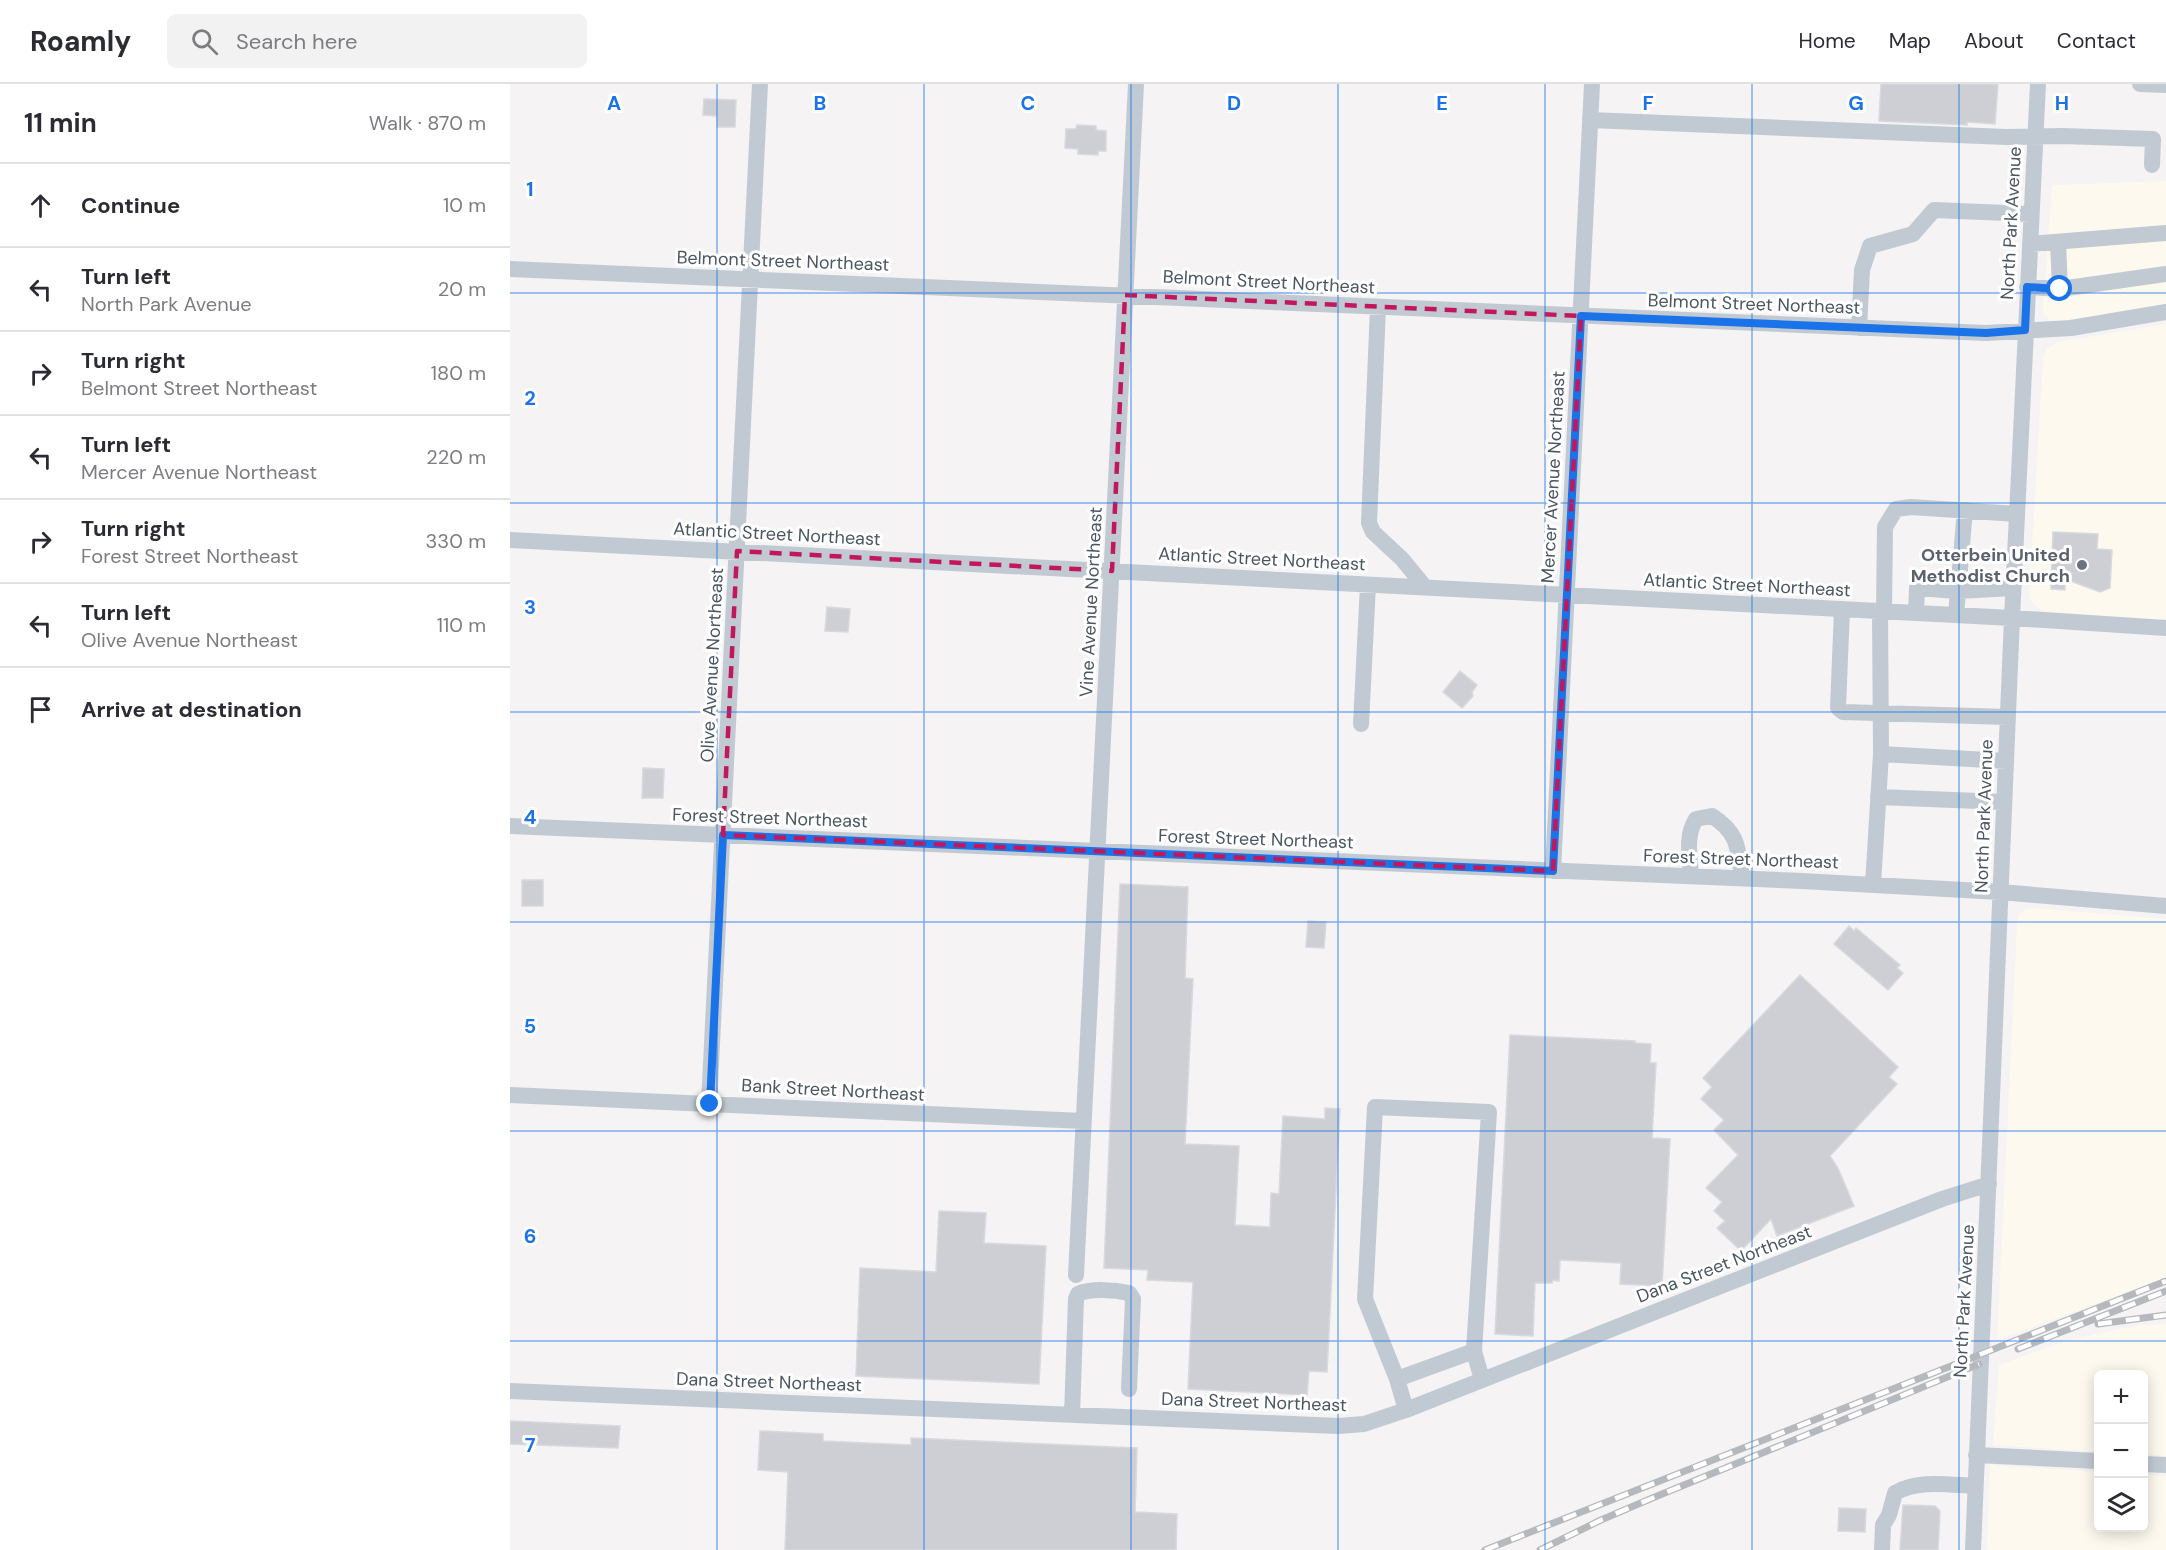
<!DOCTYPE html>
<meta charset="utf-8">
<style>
:root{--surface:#fff;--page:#f2f2f3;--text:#2b2b33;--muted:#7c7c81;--line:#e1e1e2}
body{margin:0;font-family:"DM Sans",sans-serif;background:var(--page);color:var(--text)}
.controls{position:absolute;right:18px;bottom:18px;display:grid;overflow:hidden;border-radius:9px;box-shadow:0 3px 15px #0003}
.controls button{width:54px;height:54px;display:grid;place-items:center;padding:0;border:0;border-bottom:2px solid var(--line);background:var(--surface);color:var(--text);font:30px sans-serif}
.stop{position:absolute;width:18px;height:18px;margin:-14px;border:4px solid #1a73e8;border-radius:50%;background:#fff}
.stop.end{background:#1a73e8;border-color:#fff;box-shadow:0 2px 6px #0008}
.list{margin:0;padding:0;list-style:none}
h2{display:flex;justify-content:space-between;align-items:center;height:78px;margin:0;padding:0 24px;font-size:26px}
h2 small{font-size:20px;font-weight:400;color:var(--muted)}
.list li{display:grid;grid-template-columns:39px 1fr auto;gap:18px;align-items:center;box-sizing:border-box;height:84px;padding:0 24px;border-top:2px solid var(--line)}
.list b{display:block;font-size:22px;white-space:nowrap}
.list p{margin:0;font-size:20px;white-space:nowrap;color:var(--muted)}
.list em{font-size:20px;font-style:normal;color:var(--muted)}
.icon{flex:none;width:33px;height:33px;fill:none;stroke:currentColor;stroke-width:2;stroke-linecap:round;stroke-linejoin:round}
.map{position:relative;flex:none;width:1656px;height:1466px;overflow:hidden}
header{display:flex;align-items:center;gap:36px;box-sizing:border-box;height:84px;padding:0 30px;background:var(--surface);border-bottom:2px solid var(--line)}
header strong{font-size:28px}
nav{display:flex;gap:33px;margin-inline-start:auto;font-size:21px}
.search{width:420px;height:54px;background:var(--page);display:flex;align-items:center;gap:15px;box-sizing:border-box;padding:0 21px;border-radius:9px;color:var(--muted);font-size:22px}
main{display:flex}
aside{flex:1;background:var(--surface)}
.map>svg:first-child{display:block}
</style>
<header>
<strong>Roamly</strong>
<div class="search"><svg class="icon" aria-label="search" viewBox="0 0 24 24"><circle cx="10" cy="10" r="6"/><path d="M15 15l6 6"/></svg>Search here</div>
<nav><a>Home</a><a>Map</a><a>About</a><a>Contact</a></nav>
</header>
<main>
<aside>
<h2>11 min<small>Walk · 870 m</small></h2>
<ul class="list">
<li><svg class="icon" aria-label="ahead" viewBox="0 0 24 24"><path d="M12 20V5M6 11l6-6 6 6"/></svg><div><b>Continue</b></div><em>10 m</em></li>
<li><svg class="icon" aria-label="left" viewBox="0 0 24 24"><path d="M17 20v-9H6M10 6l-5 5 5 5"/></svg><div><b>Turn left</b><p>North Park Avenue</p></div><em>20 m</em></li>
<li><svg class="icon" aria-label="right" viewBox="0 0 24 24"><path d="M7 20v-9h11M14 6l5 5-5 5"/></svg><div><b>Turn right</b><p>Belmont Street Northeast</p></div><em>180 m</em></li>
<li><svg class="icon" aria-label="left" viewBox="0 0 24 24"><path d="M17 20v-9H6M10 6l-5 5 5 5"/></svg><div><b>Turn left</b><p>Mercer Avenue Northeast</p></div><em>220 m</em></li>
<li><svg class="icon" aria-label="right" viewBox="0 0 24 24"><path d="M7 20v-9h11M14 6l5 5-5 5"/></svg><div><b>Turn right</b><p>Forest Street Northeast</p></div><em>330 m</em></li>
<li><svg class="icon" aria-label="left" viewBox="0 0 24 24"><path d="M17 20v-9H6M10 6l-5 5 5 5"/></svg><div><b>Turn left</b><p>Olive Avenue Northeast</p></div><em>110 m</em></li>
<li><svg class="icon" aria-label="arrive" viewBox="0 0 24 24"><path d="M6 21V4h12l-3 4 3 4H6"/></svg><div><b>Arrive at destination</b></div></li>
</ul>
</aside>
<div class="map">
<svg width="1656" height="1466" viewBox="0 0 1656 1466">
<rect width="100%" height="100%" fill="#f5f3f3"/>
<path fill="#fdf9ef" d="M1656 97V221L1549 239 1538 235 1534 231 1533 226 1542 101Z
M1656 240V536L1533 527 1524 521 1519 513 1533 273 1537 265 1548 258Z
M1522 824 1656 835V1194L1487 1256 1507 839 1509 830 1514 826Z
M1656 1240V1372L1634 1370V1290H1588V1368L1483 1361 1489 1281 1555 1257 1629 1241Z
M1480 1381 1588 1388V1444H1634V1390L1656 1392V1466H1477Z"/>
<path fill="#cdcfd5" stroke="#d7d9de" stroke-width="1.5" d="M1371 0H1488L1485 40 1457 38V41L1369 37Z
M194 15 226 16 225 43H207V32L193 31Z
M567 41 586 42V46L596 47V67H588V71L568 70V65L555 64 556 45H566Z
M1543 448 1588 450 1587 465 1602 466 1600 504 1590 508 1555 495V506L1541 505Z
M317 523 340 525 338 548 315 547Z
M950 587 967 601 962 608 963 612 952 624 933 608Z
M133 684 154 685 153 714H132Z
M12 796H33V822H12Z
M610 800 678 803 675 894 683 895 675 1060 729 1062 725 1141 760 1143 761 1109 769 1110 773 1032 815 1035V1024L830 1025 817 1288 799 1287 797 1311 678 1305 683 1198 637 1196 638 1186 594 1184Z
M798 837 816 838 814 864 796 863Z
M1339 842 1344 847 1346 844 1390 881 1387 884 1393 889 1378 906 1324 860Z
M1290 891 1388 983 1379 993 1387 1000 1320 1072 1328 1084 1344 1122 1267 1152 1261 1135 1231 1167 1207 1144 1215 1137 1204 1127 1212 1118 1196 1104 1228 1071 1204 1046 1214 1036 1191 1015 1202 1003 1193 994Z
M1000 951 1125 957V959L1141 960 1140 979H1146L1142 1054 1160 1055 1152 1202 1110 1200 1111 1179 1050 1176 1049 1197 1043 1196 1042 1199H1025L1023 1252 985 1250Z
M429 1127 476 1129 474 1159 536 1162 529 1300 346 1292 350 1184 426 1188Z
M0 1337 110 1342 108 1364 0 1360Z
M250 1347 313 1350V1357L401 1361V1354L627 1364 625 1428 667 1430 666 1466H275L278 1388 248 1386Z
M1393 1421 1425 1422 1430 1427 1428 1466H1390Z
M1329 1424 1356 1425 1355 1448 1328 1447Z"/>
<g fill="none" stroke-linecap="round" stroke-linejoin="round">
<path stroke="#c1cad2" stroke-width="16" d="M1630 0 1656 1
M1080 36 1496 53 1552 52 1643 55 1642 81
M1520 160 1656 149
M0 185 1476 249 1561 244 1656 228
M1517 203 1550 205 1548 158
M1550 205 1656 190
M868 223 859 439 863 448 892 475 915 503
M1349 244 1352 186 1360 162 1403 150 1424 126 1521 130
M1455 426 1448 507 1503 504
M0 456 1502 534 1656 544
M1332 525 1328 624 1333 628 1498 633
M1374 527 1375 443 1386 425 1401 423 1507 430
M1406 529 1407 504 1448 507 1446 531
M851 640 858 501
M1371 670 1496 677
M1368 713 1494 718
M0 742 1292 797 1490 808 1656 822
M1043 787 1082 0
M1181 792C1180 773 1175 752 1186 735L1202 732C1229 749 1228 765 1232 794
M1363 801 1371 670 1370 527
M0 1011 573 1037
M199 1020 250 0
M566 1191 626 0
M887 1295 855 1215 865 1023 979 1028 964 1267
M0 1307 828 1342 854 1340 896 1326 1432 1115 1479 1100
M896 1326 887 1295 964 1267 972 1296
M562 1331 566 1215 568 1210C581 1204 605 1206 619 1209L623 1215 619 1305
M1466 1371 1588 1377
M1634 1380 1656 1381
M1372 1466 1373 1441 1379 1431 1385 1409C1407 1395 1440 1401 1465 1402
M1463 1466 1502 534 1528 0"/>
<defs>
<path id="rail" d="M1588 1240 1656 1231
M1508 1265 1656 1207
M975 1466 1656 1197
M1030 1466 1091 1436 1140 1415 1469 1280"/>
</defs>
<use href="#rail" stroke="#b5b8bd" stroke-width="7"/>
<use href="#rail" stroke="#fff" stroke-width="4.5" stroke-dasharray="14" stroke-linecap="butt"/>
</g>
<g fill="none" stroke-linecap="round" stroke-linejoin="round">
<path stroke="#1a73e8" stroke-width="8" d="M200 1020 213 751 1043 787 1071 232 1476 249 1515 246 1517 203 1550 205"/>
</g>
<path fill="none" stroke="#c2185b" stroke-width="4.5" stroke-dasharray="12 8" stroke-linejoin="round" d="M615 211 1071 232 1043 787 213 751 227 467 602 487Z"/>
<path fill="none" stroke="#1a73e8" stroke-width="1.5" stroke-opacity="0.55" d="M207 0V1466M414 0V1466M621 0V1466M828 0V1466M1035 0V1466M1242 0V1466M1449 0V1466M0 209H1656M0 419H1656M0 628H1656M0 838H1656M0 1047H1656M0 1257H1656"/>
<circle fill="#6b7280" stroke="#fff" stroke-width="2" cx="1572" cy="481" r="6"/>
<g text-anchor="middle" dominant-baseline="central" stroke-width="6" stroke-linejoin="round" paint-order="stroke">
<g font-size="18" fill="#4a5661" stroke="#fff">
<text transform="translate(1501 139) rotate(-87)">North Park Avenue</text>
<text transform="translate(273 177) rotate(2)">Belmont Street Northeast</text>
<text transform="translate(759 198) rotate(3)">Belmont Street Northeast</text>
<text transform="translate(1244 220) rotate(2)">Belmont Street Northeast</text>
<text transform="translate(1043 393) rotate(-87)">Mercer Avenue Northeast</text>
<text transform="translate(267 450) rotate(3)">Atlantic Street Northeast</text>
<text transform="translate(752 475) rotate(3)">Atlantic Street Northeast</text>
<text transform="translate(1237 501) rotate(3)">Atlantic Street Northeast</text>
<text transform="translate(581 518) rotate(-87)">Vine Avenue Northeast</text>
<text transform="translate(202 581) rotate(-87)">Olive Avenue Northeast</text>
<text transform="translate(1474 732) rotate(-88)">North Park Avenue</text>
<text transform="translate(260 734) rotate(2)">Forest Street Northeast</text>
<text transform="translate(746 755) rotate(2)">Forest Street Northeast</text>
<text transform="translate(1231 775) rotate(2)">Forest Street Northeast</text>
<text transform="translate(323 1006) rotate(3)">Bank Street Northeast</text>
<text transform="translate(1214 1180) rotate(-21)">Dana Street Northeast</text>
<text transform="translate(1454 1217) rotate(-87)">North Park Avenue</text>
<text transform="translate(259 1298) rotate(2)">Dana Street Northeast</text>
<text transform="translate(744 1318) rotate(2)">Dana Street Northeast</text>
</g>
<g font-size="18" font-weight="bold" fill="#5b616d" stroke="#fff" text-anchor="end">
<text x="1560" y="471">Otterbein United<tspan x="1560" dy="21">Methodist Church</tspan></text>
</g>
</g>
<g font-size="20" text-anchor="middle" font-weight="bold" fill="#1a73e8" stroke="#fff" stroke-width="6" stroke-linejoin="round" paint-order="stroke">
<text x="104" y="26">A</text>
<text x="310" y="26">B</text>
<text x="518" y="26">C</text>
<text x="724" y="26">D</text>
<text x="932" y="26">E</text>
<text x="1138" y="26">F</text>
<text x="1346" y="26">G</text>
<text x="1552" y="26">H</text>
<text x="20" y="112">1</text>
<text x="20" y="321">2</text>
<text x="20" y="530">3</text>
<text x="20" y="740">4</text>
<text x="20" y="949">5</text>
<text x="20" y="1159">6</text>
<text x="20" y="1368">7</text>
</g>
</svg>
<div class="controls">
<button>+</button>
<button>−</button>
<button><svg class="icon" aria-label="layers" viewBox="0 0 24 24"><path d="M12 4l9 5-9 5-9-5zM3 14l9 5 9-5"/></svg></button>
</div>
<div class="stop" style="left:1550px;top:205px"></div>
<div class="stop end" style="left:200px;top:1020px"></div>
</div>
</main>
